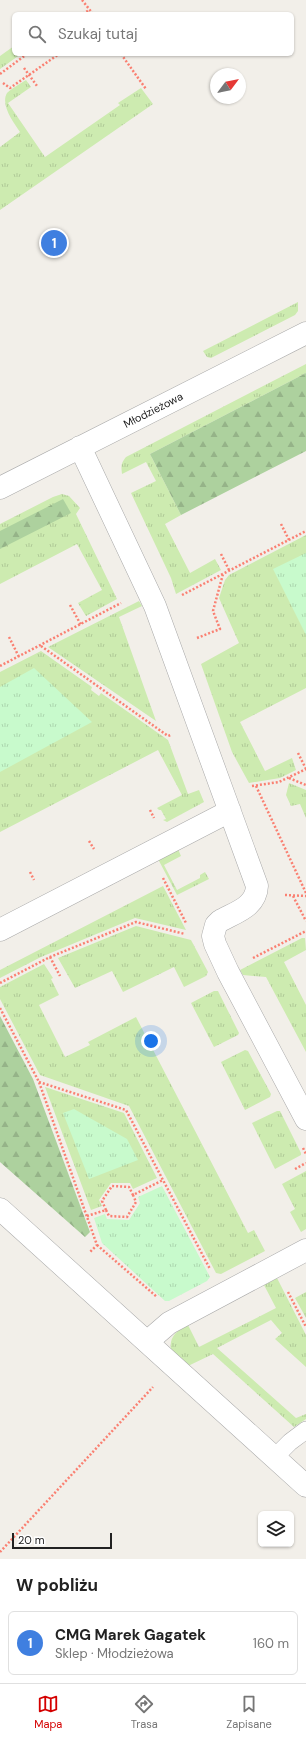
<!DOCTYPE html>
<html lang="pl">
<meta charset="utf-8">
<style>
:root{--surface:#fff;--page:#f6f6f6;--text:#222;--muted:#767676;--line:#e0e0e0;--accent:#d40000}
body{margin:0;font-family:"DM Sans",sans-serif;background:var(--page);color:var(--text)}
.controls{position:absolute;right:12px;bottom:12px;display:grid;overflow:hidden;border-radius:6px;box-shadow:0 1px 3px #0004}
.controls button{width:36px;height:36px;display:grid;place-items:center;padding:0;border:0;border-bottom:1px solid var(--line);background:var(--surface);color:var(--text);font:20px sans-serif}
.compass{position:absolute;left:210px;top:68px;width:36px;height:36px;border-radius:50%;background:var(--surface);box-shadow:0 1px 3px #0004;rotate:58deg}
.scale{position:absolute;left:12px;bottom:10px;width:100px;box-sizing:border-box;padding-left:4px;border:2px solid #222;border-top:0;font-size:11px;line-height:14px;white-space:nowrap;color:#222;-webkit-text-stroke:3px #fff;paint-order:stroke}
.you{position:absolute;left:151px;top:1041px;width:14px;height:14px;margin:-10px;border:3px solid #fff;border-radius:50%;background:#1a73e8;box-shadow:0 0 0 6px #1a73e833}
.badge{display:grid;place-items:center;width:26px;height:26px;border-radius:50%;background:var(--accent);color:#fff;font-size:13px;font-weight:700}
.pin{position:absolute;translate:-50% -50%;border:2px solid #fff;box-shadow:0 1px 4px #0006}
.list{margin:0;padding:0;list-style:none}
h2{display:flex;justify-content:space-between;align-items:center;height:52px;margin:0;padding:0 16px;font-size:17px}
h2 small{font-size:13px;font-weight:400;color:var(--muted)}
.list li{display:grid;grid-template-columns:26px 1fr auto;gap:12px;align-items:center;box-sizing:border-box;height:64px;margin:0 8px 8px;padding:0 8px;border:1px solid var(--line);border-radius:6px}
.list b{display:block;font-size:15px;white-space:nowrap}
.list p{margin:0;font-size:13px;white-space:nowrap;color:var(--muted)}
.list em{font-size:13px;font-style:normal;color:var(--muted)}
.icon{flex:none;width:22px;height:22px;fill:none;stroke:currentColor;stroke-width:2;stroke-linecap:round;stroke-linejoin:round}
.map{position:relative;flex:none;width:306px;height:1559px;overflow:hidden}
.search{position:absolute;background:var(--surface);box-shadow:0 1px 3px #0004;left:12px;right:12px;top:12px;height:44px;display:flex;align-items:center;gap:10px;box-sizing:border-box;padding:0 14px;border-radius:6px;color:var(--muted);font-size:15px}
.sheet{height:124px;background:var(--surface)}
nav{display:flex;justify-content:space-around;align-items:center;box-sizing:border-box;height:56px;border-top:1px solid var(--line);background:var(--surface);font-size:11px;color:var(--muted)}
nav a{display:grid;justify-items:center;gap:2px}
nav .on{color:var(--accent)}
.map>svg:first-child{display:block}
</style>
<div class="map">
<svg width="306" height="1559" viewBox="0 0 306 1559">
<defs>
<pattern id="grass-tufts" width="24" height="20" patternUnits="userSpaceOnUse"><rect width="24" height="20" fill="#cdebb0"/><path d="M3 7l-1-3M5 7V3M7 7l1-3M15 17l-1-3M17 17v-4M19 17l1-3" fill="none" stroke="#b0c997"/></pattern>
<pattern id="forest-firs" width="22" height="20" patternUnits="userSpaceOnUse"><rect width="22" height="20" fill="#add19e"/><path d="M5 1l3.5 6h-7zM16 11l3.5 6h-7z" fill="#95b388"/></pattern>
<pattern id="park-tufts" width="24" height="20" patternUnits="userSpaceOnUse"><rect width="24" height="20" fill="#c8facc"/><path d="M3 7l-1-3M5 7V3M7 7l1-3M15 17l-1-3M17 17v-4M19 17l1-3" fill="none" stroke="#acd6af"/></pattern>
</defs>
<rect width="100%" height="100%" fill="#f2efe9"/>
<path fill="url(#grass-tufts)" d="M14 46V54H21L0 69V56Z
M26 80 31 87 8 103 45 157 120 105 118 103 141 88 153 104 0 210V147L20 132C14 123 0 105 7 93 12 88 20 84 26 80Z
M298 302V311L295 315 211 358 207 357 203 351Z
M306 364V373L150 454 181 515 165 524 190 573 215 559 221 570 176 594 171 578 131 493 156 481 146 462 122 474C121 466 121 463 126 457Z
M62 494 69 496 80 508 76 514 117 599 86 616 78 603 102 590 77 544 0 584V524L53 497Z
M306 535V688L240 722 265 771 292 758 296 770 280 778 249 783 232 752 201 664 239 643 219 598 225 580 229 575Z
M139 601 142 606 119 617 156 721 48 647Z
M41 651 92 687 91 690 99 696 101 693 168 740 188 794 199 790 204 802 167 822 163 820 166 819 161 810H159L157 808 182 795 158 750 0 832V672Z
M289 783 306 790V818L300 804 291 806 286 795Z
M178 849 181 856 164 865 177 890 200 878V875L205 872 209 879 177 895 158 859Z
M163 886 186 930 135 918 41 957 0 978V970Z
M136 926 191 940 208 972 206 976 184 987 174 967 123 992 112 971 75 988 58 958Z
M302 938H305L306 950 284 962 306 1005V1052L266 977 243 975 240 970Z
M44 964 53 978 51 979 59 995 39 1005 65 1057 90 1045 88 1042 136 1017 248 1233 254 1230 265 1251 221 1274 216 1273 129 1106 40 1075 0 999V987Z
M214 991H218L239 1033 238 1035 214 1047 191 1003Z
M245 1050 248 1051 271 1094 270 1097 245 1110 221 1062Z
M45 1087 124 1113 157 1178 133 1189 130 1183H111L99 1200 102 1206 91 1210Z
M277 1111H280L301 1153V1155L275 1169 252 1123Z
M306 1171V1229L301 1232 290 1212 295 1209 282 1184Z
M277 1278 306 1335V1367L275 1339 282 1333 271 1320 217 1348 296 1418 306 1414V1419L294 1427 213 1354 188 1366 171 1350C169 1337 176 1331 188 1325L199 1347 276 1308 264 1285Z
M306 1292V1318L295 1298Z"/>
<path fill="url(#forest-firs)" d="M306 373V451L181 515 150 454Z
M63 499 71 513 0 549V531Z
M0 1016 33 1079 90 1232 85 1237 0 1162Z"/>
<path fill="url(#park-tufts)" d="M306 553V635L273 569Z
M34 668 92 722 0 772V687Z
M74 1109 127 1139 138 1160 89 1179 63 1113Z
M162 1186 210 1277 207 1281 169 1301H165L102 1243 94 1218 105 1214 107 1219 129 1220 140 1203 138 1197Z"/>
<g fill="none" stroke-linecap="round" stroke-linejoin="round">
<defs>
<path id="lane" d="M274 1458 290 1442 306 1430"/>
<path id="street" d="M80 447 155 606 257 886C256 907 236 912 220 921L216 925 213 936 215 944 228 972 306 1119
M0 488 306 333
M0 930 230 811
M0 1209 306 1486
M147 1342 169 1323 306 1250"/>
</defs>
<use href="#lane" stroke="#a9a9a9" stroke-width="18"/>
<use href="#street" stroke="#a9a9a9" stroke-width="23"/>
<path stroke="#fa8072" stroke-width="2.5" stroke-dasharray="2 2" stroke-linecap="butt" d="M82 0 93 14
M83 14 89 10
M42 54 43 55
M121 54 146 89
M24 68 37 86
M0 74 27 54
M3 83 10 88 59 54
M281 524 289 540
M221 554 229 570
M182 595 306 531
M70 605 81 625
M9 637 19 657
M197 638 220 629 213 611 223 574
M41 646 168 736 171 735
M0 666 121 603
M298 753 306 769
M289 778 306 785
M252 786 279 782 306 769
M256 786 306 893
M150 810 154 818
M89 841 94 849
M30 872 34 880
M163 878 186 923
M285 895 306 896
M293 896 306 921
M50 957 60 976
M253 958 306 931
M0 983 50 957 136 922 185 934
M0 1008 39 1082 97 1245 90 1252
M39 1082 126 1110 210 1269
M303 1148 306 1154
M295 1169 306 1163
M106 1210 102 1201 112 1186 129 1187 133 1195
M87 1216 106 1210 109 1216 127 1217 136 1202 133 1195 163 1180
M97 1245 157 1297
M288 1292 306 1327
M0 1552 153 1387"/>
<use href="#lane" stroke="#fff" stroke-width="17"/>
<use href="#street" stroke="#fff" stroke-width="22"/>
</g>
<g text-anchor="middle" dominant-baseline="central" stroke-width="3.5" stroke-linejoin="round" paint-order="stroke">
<g font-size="11" fill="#222" stroke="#fff">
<text transform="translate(153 410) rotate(-27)">Młodzieżowa</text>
</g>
</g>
</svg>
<div class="controls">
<button><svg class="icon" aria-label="layers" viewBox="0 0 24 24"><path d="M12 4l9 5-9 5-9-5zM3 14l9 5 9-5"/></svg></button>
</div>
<svg class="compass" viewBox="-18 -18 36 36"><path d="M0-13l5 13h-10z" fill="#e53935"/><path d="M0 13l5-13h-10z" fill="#767676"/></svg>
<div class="scale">20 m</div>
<div class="you"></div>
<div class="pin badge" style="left:54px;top:243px;background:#3f7fe0">1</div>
<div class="search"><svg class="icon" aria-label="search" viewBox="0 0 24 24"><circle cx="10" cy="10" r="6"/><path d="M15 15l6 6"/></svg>Szukaj tutaj</div>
</div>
<section class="sheet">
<h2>W pobliżu<small></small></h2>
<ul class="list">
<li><span class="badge" style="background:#3f7fe0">1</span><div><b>CMG Marek Gagatek</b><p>Sklep · Młodzieżowa</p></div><em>160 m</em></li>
</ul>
</section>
<nav>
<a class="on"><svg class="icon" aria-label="map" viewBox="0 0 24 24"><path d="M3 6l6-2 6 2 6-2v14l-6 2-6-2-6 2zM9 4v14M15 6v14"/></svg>Mapa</a>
<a><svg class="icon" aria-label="directions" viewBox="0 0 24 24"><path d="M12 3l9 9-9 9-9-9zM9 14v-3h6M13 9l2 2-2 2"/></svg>Trasa</a>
<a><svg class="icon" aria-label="saved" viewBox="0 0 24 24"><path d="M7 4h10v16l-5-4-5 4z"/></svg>Zapisane</a>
</nav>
